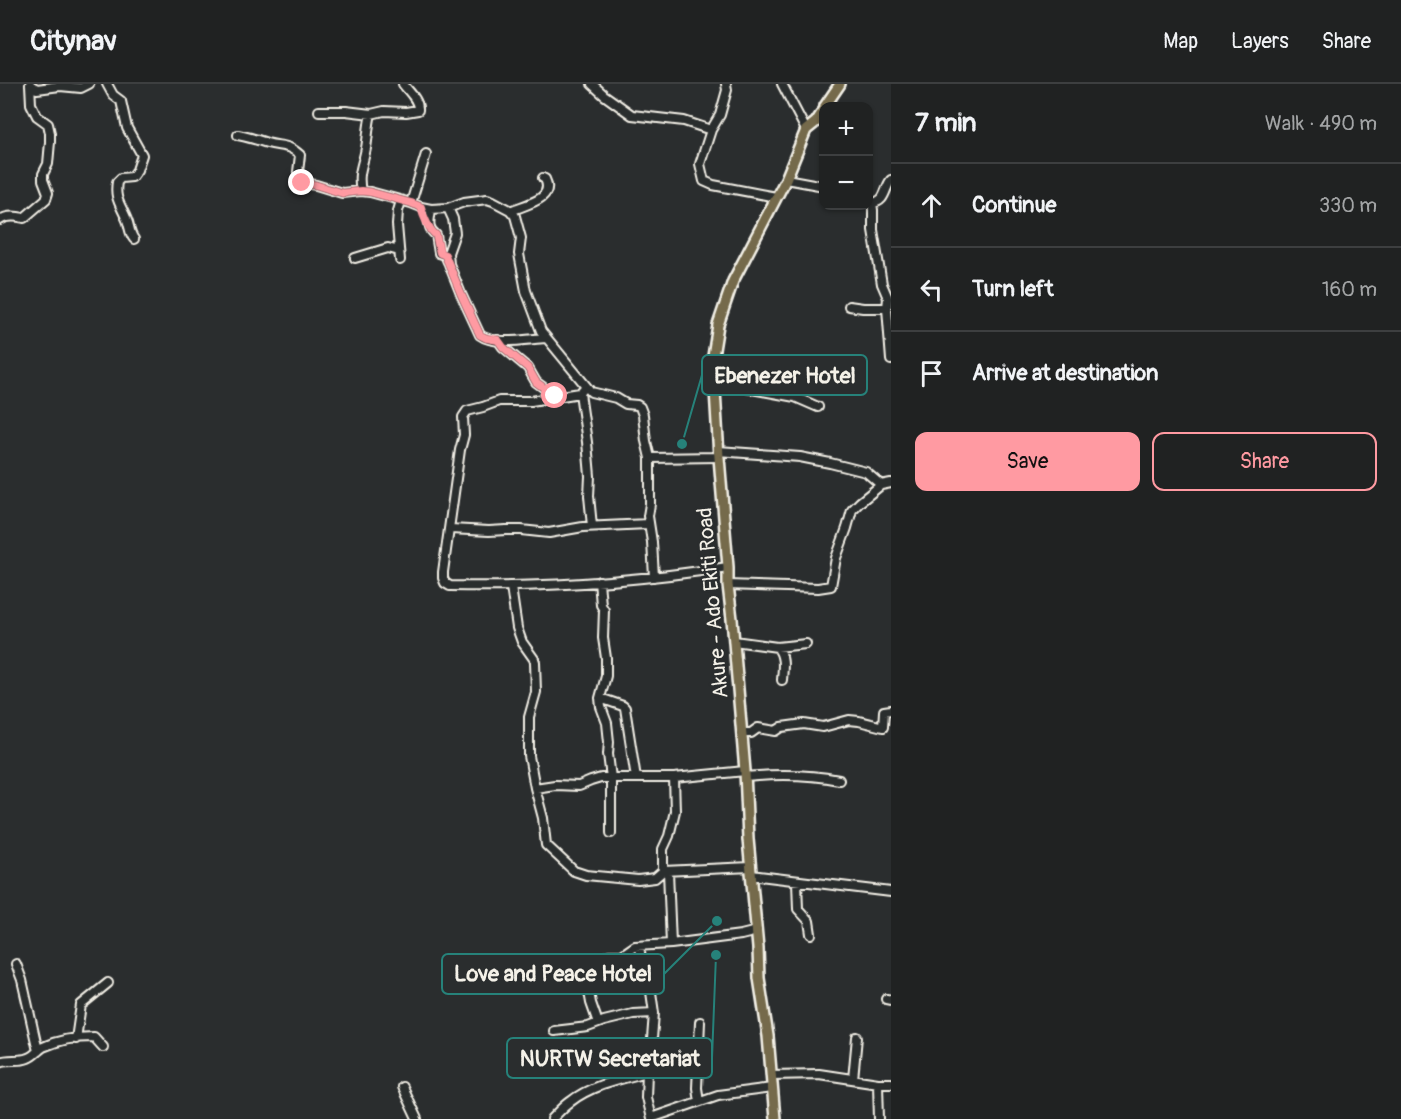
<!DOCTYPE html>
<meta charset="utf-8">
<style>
:root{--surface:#202222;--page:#282a2a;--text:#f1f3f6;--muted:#a2a4a5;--line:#3d3f40;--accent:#ff9aa2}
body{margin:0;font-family:Pangolin,sans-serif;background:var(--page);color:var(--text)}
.controls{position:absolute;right:18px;top:18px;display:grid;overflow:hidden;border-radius:12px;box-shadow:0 2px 4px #0004}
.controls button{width:54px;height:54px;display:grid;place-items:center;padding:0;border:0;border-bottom:2px solid var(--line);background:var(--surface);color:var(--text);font:30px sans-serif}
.stop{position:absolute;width:18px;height:18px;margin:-14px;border:4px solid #ff9aa2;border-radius:50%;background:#fff}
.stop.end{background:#ff9aa2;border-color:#fff;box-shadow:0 2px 6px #0008}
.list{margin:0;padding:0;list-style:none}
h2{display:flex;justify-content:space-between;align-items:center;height:78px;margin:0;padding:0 24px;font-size:26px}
h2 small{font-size:20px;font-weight:400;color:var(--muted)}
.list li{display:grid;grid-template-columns:39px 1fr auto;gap:18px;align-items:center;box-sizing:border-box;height:84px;padding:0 24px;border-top:2px solid var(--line)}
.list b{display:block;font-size:22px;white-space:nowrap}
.list em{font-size:20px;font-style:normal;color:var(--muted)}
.actions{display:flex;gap:12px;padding:18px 24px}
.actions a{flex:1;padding:14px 0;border:2px solid var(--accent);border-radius:12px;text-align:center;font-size:21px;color:var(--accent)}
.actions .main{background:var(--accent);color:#111}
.icon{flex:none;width:33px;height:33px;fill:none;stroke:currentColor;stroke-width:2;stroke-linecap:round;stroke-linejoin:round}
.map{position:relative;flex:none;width:891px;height:1035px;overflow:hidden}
header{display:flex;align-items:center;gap:36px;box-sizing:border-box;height:84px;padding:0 30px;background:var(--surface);border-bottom:2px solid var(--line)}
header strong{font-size:28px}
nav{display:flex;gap:33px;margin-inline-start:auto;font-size:21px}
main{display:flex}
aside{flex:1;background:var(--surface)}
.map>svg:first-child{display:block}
</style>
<header>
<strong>Citynav</strong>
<nav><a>Map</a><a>Layers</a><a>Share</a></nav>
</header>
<main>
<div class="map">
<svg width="891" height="1035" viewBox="0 0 891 1035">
<rect width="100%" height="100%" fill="#2a2d2e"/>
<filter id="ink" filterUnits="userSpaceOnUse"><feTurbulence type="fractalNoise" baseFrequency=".0167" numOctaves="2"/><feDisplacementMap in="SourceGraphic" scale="12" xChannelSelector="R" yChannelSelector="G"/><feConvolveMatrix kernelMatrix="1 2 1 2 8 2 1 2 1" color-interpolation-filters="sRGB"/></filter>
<g filter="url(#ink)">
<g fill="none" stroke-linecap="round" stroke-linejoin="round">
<defs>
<path id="minor" d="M107 0 113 11 121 17 127 44 142 71 137 86 132 93 121 94 117 98C114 115 121 121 127 136 130 143 129 149 134 155
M592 0 604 11 632 31 684 37 711 46
M726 0 727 6 720 31 711 46 700 80 704 97 713 101 776 113
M782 0 806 46
M30 1 37 5 60 2 81 4 89 0
M319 27H346L371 30 384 27 406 28 418 26C419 16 409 8 403 0
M238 51C248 53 258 56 267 59 281 63 289 60 300 71L298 88 299 96 302 99 316 101 342 109 361 107 370 108 411 119 421 123 431 125 448 124 464 118 487 115 493 117 510 126 515 132 521 154 519 170 526 207 541 247 591 308 616 314 626 320 637 321 640 323 643 331 646 357 650 374 719 373
M786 95 824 102
M361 107C357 89 363 81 366 64 368 53 368 41 371 30
M868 115 872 119 873 126V146L882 200 888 214 887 224 891 276
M411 119 426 70
M872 119C886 118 884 105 891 96
M448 124 453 135 455 149 448 169 449 180 461 210 480 251C495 262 528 255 545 254
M431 125C430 135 426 144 436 151L439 169 445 171 448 178
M512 128 513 126C527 120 555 115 545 95L543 94
M0 136C7 131 16 132 24 134L46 115 48 109 43 96V90L48 80 50 58V49L48 40 37 32 31 20 30 0
M355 174 388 164 399 167
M400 176 397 141 398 127 401 117
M849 222 863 224H887
M498 256 503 263 528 284 536 298 555 312
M713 298 795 313 818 323
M586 302 580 309 531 317H499L483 323 467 327 463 333 464 351 460 366 443 488V494L445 499 450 502C543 504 637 497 728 483
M580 309 587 358 590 392 589 412 592 442
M718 367 800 373 830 379 866 388 881 401
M650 374V420L648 432 652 458 654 493
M450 445 489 447 506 446H521L549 449 583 443 648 440
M599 497 601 521 604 526 603 554 606 574V592L600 614 601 623 607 639 609 658 608 670 611 694V749
M728 501 818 504 831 502 836 474 847 444 852 426 860 418 881 401 891 399
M511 503 517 544 522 558 534 575 535 578 536 608 529 633V672L535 704 543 734 546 761 574 787 586 791 638 796 655 794 663 787 751 783
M734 557 777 563 806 560
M777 563C785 572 783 584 782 596
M600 614 623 622 625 624 636 694
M741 649H751L758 644 776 647 782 643 804 640 823 643 849 636 859 637 883 643 884 627 891 626
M745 693C776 690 808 690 839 696
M535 704 555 701 579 702 591 697 601 694H674L745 687
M663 787V765L669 752 675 727 674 694
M668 787 671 860 741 851 757 847
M751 791 891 808
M797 797 798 825 809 837 811 850
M639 862 643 888 651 908 654 929 651 968 647 988
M16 880 22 896 38 967
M886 915 891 916
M598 939 591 919 587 897 600 894 605 873 609 871H622L635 862 671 860
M554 947 588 943 604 937 633 930 654 929
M76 955 81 921 108 899
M0 978C9 974 19 978 28 974 34 972 38 966 43 963 58 956 78 953 94 953L103 963
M771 991 819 990 878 999H891
M853 995 857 953
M878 999 879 1035
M402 1003 417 1035
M699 1017 697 1004 700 938
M651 1034 718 1011 772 1004
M552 1035C558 1029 563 1023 570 1018 591 1001 621 995 647 988L646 1013 651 1035"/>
<path id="major" d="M825 22 840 0
M775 1035 768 952 759 894 758 864 748 755 745 687 732 535 728 501V483L719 373 713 272 718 241 733 197 786 95 806 46 816 38 824 26"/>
</defs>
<use href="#minor" stroke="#f4f1e8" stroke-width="12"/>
<use href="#major" stroke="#f4f1e8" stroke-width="14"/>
<use href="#minor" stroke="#2a2d2e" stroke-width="8"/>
<use href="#major" stroke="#746b4b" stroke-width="9"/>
</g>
</g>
<g fill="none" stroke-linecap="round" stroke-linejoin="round" filter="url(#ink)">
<path stroke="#ff9aa2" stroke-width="8" d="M302 99 316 101 342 109 361 107 370 108 411 119 421 123C423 132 429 146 436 151L440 169 445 171 461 210 480 251 486 254 498 256 503 263 528 284 536 298 555 312"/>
</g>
<g text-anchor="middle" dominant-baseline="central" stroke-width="5" stroke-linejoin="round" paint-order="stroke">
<g font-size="21" fill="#f4f1e8" stroke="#2a2d2e">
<text transform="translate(713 519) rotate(-95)">Akure - Ado Ekiti Road</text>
</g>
</g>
<path fill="none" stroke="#26827a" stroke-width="2" d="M682 360L702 291M717 837L664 890M716 871L712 974"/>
<g fill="#26827a" stroke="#2a2d2e" stroke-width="2">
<circle cx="682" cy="360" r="6"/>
<circle cx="717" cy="837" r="6"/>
<circle cx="716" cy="871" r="6"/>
</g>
<g fill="#2a2d2e" stroke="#26827a" stroke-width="2">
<rect x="702" y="271" width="165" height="40" rx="6"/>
<rect x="442" y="870" width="222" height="40" rx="6"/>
<rect x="507" y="954" width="205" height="40" rx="6"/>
</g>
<g font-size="22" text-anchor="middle" font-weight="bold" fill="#f4f1e8">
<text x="785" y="299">Ebenezer Hotel</text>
<text x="553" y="897">Love and Peace Hotel</text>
<text x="610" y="982">NURTW Secretariat</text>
</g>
</svg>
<div class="controls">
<button>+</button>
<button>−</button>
</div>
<div class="stop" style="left:555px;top:312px"></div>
<div class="stop end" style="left:302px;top:99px"></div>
</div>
<aside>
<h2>7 min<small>Walk · 490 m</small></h2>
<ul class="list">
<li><svg class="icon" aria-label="ahead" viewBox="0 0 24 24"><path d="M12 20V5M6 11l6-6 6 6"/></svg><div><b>Continue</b></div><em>330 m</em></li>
<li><svg class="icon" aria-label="left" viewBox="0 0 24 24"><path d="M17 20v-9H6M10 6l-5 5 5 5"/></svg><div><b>Turn left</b></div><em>160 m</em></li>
<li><svg class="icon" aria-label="arrive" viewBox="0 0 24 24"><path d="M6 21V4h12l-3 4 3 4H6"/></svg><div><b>Arrive at destination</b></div></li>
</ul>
<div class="actions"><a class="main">Save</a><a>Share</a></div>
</aside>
</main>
